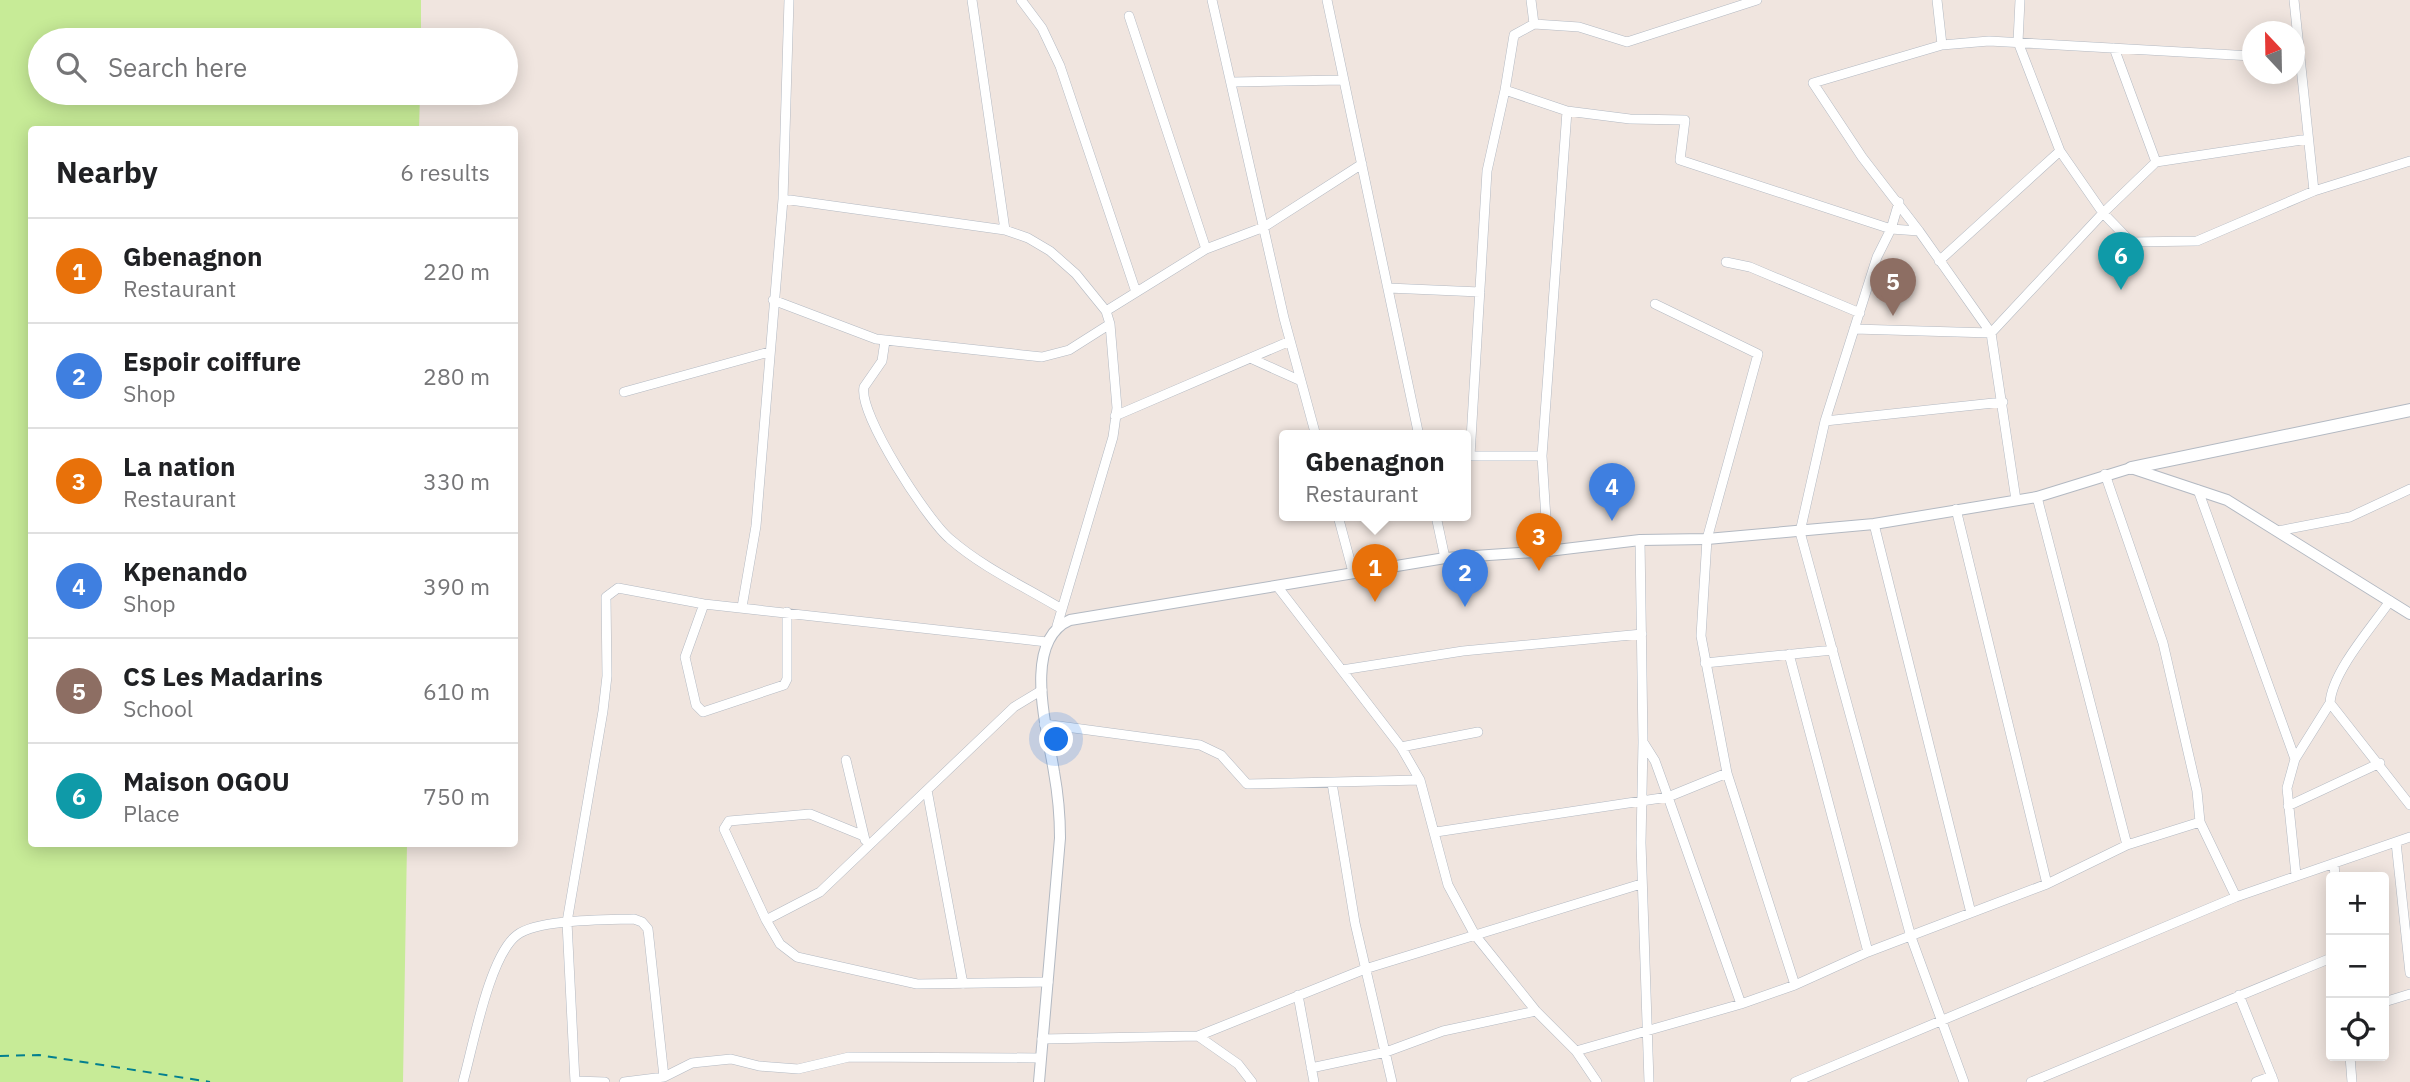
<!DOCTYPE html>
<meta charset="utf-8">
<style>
:root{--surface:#fff;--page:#f2f2f2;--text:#202124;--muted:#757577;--line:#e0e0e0;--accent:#3d8eff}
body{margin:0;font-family:"IBM Plex Sans",sans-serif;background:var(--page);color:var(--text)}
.controls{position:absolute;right:21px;bottom:21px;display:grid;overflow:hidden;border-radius:7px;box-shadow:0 4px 18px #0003}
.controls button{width:63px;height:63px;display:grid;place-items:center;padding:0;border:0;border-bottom:2px solid var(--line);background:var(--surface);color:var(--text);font:35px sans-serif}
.compass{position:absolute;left:2242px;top:21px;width:63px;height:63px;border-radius:50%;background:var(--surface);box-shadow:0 4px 18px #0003;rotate:338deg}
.you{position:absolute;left:1057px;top:740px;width:24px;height:24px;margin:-18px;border:5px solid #fff;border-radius:50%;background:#1a73e8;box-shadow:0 0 0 10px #1a73e833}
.badge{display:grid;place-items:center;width:46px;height:46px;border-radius:50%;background:var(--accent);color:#fff;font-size:23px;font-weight:700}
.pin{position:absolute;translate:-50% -58px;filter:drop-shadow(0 2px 4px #0008)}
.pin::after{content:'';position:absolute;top:37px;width:24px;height:21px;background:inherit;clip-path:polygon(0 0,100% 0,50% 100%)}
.popup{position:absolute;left:1279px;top:430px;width:192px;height:91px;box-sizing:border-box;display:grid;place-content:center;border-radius:7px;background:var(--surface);filter:drop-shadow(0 2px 5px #0005);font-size:23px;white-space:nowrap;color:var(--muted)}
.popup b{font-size:26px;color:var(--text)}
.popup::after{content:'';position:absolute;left:50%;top:100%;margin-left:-14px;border:14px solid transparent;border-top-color:var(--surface)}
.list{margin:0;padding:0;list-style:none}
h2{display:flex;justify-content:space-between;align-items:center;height:91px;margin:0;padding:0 28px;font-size:30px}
h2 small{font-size:23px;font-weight:400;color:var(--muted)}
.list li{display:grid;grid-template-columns:46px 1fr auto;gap:21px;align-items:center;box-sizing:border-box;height:105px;padding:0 28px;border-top:2px solid var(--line)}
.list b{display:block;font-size:26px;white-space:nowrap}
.list p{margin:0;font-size:23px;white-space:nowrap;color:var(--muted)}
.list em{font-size:23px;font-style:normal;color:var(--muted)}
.icon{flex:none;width:38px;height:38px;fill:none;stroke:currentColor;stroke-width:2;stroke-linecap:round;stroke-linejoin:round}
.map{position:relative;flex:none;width:2410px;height:1082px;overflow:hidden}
.search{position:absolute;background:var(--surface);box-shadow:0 4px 18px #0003;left:28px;top:28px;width:490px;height:77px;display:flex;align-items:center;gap:18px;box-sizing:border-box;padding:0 24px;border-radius:38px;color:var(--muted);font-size:26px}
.panel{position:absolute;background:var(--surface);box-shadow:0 4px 18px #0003;left:28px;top:126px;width:490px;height:721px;border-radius:7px}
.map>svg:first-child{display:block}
</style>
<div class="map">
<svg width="2410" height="1082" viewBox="0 0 2410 1082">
<rect width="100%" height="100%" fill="#f0e5df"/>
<path fill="#c7eb97" d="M0 0H421V40H40V93H420L419 129 32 130V844H407L403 1082H0Z"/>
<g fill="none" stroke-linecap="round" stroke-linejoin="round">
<path stroke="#037f8f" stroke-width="2" stroke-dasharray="9 7" stroke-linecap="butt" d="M0 1056 39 1055 210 1082"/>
<defs>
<path id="minor" d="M972 0 1005 230
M1021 0 1042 28 1060 66 1136 292
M1212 0 1284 318 1316 436
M1327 0 1419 436
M1531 0 1534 24 1579 27 1627 42 1757 0
M1937 0 1942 45
M2020 0 2018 42 2060 151 2103 213 2131 242 2197 241 2314 191 2410 161
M2294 0 2314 191
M1129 16 1206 249
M2114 48 2156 162
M1233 82 1344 80
M1505 90 1514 35 1534 24
M783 199 1005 230 1028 238 1050 251 1076 274 1106 311 1110 324 1117 408 1113 437 1057 626
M1899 202 1891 229 1877 257 1825 421 1800 532 1911 937 1964 1082
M1919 231 1862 157 1813 83 1942 45 1989 41 2252 56
M1939 261 2060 151
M1726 262 1750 267 1860 313
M1388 288 1480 292
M773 300 876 339 1042 357 1069 350 1110 324
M1655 304 1758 354 1707 539 1701 636 1727 773 1795 985
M1106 311 1206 249 1264 227 1362 164
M1854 329 1991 333 2103 213 2156 162 2308 139
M885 341 882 361 864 387C858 414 928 521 950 539 982 567 1023 586 1060 608
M1250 358 1301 381
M624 392 769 352
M1115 416 1290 341
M1825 421 2003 402
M1468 456H1542
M1470 456 1487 171 1505 90 1567 111 1630 119 1685 120 1680 160 1891 229 1919 231 1991 333 2016 500
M2105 474 2163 643 2197 791 2200 822 2236 897
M2198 490 2295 759
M2037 497 2127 845
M1956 509 2047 884
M1338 516 1353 572
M1436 516 1445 558
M1874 524 1971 913
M2278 531 2350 517 2410 489
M1640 540 1643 742 1655 761 1668 797 1741 1004
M1548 551 1542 456 1567 111
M1277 586 1401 747 1420 780 1448 885 1475 935 1536 1011 1576 1051 1597 1082
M2390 601C2372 627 2332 672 2330 703L2410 805
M704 604 685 657 696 705 703 712 784 685 787 679V612
M742 607 756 526 783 199 789 0
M1789 654 1868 952
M1705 663 1833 650
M1342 670 1463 651 1642 634
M1044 724 1200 745 1221 755 1247 784 1420 780
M1643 742 1641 843 1649 1082
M1401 747 1478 732
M846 760 865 840
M1332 783 1355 923 1392 1082
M927 790 963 984
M2288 806 2380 763
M1436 832 1668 797 1727 773
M864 836 810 814 729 821 724 829 766 920 780 944 797 957 917 984 1048 982
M2396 842 2410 973
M2334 863 2335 877
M2296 875 2287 788 2295 759 2330 703
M766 920 820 892 1014 707 1042 690
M1298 995 1314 1082
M2239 995 2274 1082
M2384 1002 2410 994
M1198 1036 1238 1064 1252 1082
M1042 1039 1198 1036 1365 969 1641 884
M1576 1051 1741 1004 1795 985 1868 952 2047 884 2127 845 2200 822
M2350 1056 2352 1082
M1311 1068 1386 1052 1443 1031 1536 1011
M575 1081 605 1082
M463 1082C473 1047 489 956 517 935 538 919 606 920 634 919L642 922 648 929 664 1077
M575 1082 567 922 603 711 607 676 606 597 618 588 704 604 1047 642
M624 1082 664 1077 692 1063 731 1059 759 1066 798 1069 849 1057 1040 1058
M1795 1082 2236 897 2410 837
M2031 1082 2331 958
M2256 1082 2272 1076"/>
<path id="tertiary" d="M1039 1082 1060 838C1060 816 1058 794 1054 772 1048 732 1021 641 1070 620L1445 558 1548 551 1640 540 1707 539 1874 524 2037 497 2131 468 2227 500 2410 614"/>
<path id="secondary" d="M2131 468 2410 410"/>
</defs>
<use href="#minor" stroke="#b3b9c2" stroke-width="10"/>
<use href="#tertiary" stroke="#b3b9c2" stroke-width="12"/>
<use href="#secondary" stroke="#b3b9c2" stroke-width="14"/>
<use href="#minor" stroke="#fff" stroke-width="9"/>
<use href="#tertiary" stroke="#fff" stroke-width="10"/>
<use href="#secondary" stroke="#fff" stroke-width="12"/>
</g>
</svg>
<div class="controls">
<button>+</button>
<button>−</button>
<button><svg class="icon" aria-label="locate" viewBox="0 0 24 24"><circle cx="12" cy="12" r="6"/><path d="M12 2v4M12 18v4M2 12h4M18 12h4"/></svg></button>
</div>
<svg class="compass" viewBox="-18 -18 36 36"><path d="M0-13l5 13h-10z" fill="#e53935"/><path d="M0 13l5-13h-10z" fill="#757577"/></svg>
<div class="you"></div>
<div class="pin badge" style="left:1375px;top:602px;background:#e8710a">1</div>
<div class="popup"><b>Gbenagnon</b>Restaurant</div>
<div class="pin badge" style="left:1465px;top:607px;background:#3f7fe0">2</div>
<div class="pin badge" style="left:1539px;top:571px;background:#e8710a">3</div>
<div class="pin badge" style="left:1612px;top:521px;background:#3f7fe0">4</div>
<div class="pin badge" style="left:1893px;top:316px;background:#8d6e63">5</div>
<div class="pin badge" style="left:2121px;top:290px;background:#0f9aa8">6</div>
<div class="search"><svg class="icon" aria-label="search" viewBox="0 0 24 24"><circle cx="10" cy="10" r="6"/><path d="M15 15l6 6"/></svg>Search here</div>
<section class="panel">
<h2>Nearby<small>6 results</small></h2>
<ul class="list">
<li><span class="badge" style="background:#e8710a">1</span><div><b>Gbenagnon</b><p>Restaurant</p></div><em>220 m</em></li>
<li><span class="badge" style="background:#3f7fe0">2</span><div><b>Espoir coiffure</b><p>Shop</p></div><em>280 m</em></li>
<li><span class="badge" style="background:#e8710a">3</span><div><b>La nation</b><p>Restaurant</p></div><em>330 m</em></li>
<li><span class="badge" style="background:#3f7fe0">4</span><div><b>Kpenando</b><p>Shop</p></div><em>390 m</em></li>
<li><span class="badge" style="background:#8d6e63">5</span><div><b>CS Les Madarins</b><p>School</p></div><em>610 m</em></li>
<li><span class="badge" style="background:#0f9aa8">6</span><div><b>Maison OGOU</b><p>Place</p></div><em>750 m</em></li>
</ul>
</section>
</div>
